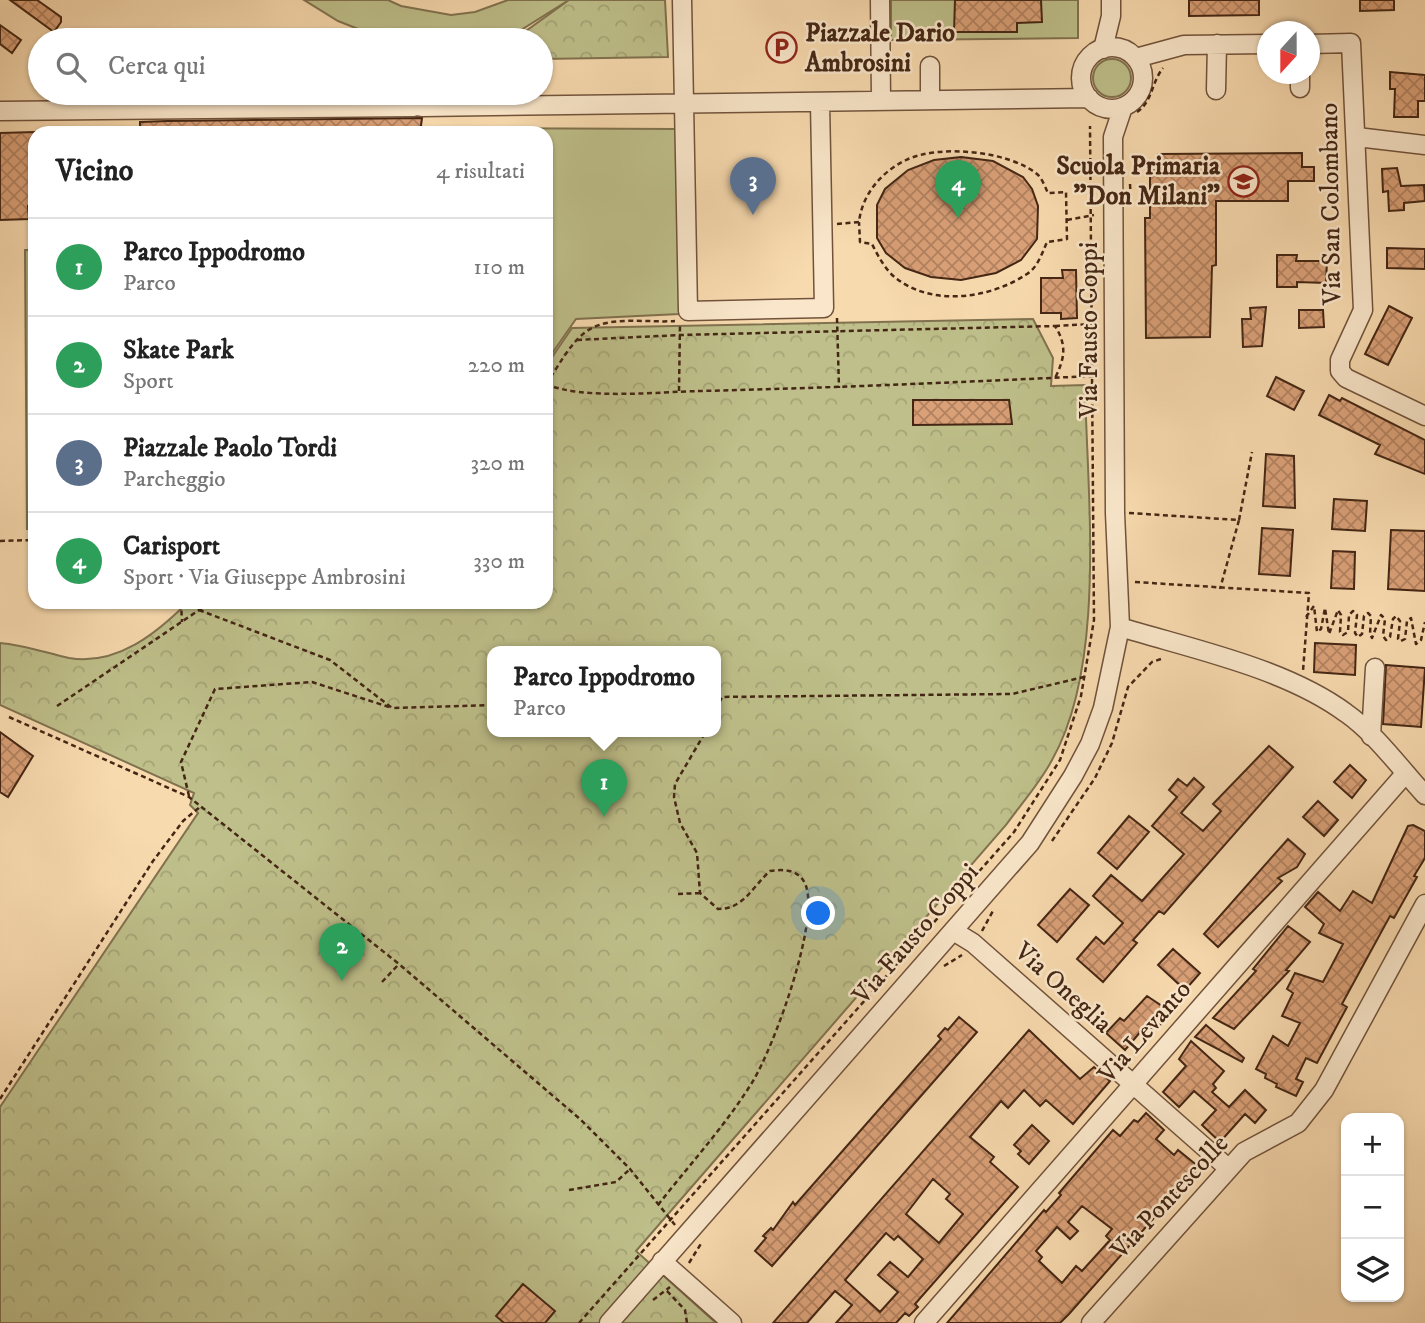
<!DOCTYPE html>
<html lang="it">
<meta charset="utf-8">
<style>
:root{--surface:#fff;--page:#f2f2f2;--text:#222;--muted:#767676;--line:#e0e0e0;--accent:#8f2418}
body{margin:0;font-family:"IM FELL DW Pica",serif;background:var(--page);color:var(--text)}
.controls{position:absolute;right:21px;bottom:21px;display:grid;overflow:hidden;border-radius:14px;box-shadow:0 2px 5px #0004}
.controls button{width:63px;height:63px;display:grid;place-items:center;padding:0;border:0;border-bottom:2px solid var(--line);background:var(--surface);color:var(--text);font:35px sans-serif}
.compass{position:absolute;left:1257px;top:21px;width:63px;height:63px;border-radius:50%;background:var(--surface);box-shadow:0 2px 5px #0004;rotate:201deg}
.you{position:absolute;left:819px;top:914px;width:24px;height:24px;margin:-18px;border:5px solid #fff;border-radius:50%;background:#1a73e8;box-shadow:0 0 0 10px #1a73e833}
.badge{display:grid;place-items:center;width:46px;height:46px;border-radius:50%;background:var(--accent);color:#fff;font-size:23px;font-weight:700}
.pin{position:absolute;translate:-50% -58px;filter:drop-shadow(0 2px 4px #0008)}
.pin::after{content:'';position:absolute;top:37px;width:24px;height:21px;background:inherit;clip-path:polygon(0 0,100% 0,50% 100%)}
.popup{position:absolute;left:487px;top:646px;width:234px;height:91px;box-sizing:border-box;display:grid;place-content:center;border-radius:14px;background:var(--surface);filter:drop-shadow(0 2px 5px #0005);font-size:23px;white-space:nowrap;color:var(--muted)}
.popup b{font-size:26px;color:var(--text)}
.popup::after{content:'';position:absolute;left:50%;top:100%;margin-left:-14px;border:14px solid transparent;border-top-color:var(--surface)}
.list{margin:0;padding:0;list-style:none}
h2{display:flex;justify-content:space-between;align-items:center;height:91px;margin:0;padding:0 28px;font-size:30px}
h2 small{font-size:23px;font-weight:400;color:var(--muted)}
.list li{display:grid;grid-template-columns:46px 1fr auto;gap:21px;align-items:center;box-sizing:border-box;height:98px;padding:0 28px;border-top:2px solid var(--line)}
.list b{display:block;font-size:26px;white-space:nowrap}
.list p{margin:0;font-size:23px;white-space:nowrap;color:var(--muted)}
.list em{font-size:23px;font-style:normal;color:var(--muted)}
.icon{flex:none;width:38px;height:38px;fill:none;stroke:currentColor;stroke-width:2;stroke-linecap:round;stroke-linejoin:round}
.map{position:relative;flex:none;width:1425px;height:1323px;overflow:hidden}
.search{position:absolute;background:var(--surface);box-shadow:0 2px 5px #0004;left:28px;top:28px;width:525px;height:77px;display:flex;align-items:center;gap:18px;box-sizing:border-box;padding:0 24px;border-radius:38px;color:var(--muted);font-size:26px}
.panel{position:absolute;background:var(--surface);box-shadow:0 2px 5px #0004;left:28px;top:126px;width:525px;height:483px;border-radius:21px}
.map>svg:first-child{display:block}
</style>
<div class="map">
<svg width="1425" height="1323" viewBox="0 0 1425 1323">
<defs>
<pattern id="forest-crowns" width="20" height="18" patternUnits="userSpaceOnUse" patternTransform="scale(1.75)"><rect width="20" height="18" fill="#bebf8a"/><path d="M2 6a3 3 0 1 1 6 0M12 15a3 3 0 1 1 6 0" fill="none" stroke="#a4a476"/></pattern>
<pattern id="building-cross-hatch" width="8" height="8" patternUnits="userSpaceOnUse" patternTransform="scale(1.75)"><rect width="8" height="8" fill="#daa077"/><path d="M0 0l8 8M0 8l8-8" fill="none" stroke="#b28260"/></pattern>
</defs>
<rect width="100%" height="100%" fill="#f8daaf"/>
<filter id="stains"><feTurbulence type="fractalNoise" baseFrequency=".00286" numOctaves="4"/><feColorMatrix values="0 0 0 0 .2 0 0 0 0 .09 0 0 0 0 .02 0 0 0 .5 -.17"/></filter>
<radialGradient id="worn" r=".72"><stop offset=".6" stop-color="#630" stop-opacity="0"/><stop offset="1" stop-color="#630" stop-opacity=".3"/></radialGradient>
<path fill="#bebf8a" stroke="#81724f" stroke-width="2" d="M304 0H388L401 6 451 15 475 12 508 0H569L505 40H386L338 21Z
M891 0H1078V38L891 40Z
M1093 78a19 19 0 1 1 38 0a19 19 0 1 1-38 0Z
M441 128 677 129 679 314 576 319 546 362V133H441Z
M25 250H35V529H27Z"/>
<path fill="url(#forest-crowns)" stroke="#81724f" stroke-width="2" fill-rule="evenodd" d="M569 0H665L668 57 541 59V40H527L526 31Z
M1033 319 1053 358 1051 386 1085 385C1087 494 1107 663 1052 760 1040 783 1021 804 1006 825L636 1251 716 1323H0V1107L198 813 190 805 194 793 0 705V643C24 645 46 653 69 658 117 666 157 633 188 602H546V366L572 328ZM492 651H716V731H492Z"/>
<path fill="url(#building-cross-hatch)" stroke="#442614" stroke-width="2" fill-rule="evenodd" d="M10 0H37L61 17V22L54 32Z
M955 0H1041L1042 22 1017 23V32H954Z
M1189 0H1259V15L1189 16Z
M1360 0H1394V10L1360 11Z
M0 25 21 40 12 53 0 44Z
M1390 72 1425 75V101H1418V117H1394L1395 89H1390Z
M422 118 420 133H140V122L167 121Z
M35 132V206H28L29 219 0 220V133Z
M1302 153V167H1314V181H1288V201H1216V265L1212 266 1210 337 1146 338 1145 218H1150V170H1158V154Z
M961 157 993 161 1023 177 1032 189 1038 206 1037 239 1021 260 996 273 961 280 931 277 905 268 886 253 877 238V205L885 189 908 170 934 160Z
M1397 168 1401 186 1424 185 1425 201 1404 203V210L1389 211 1388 191 1383 192 1382 169Z
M1387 248 1425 249V269L1387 268Z
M1277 255H1297L1296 261H1327L1326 283 1297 282V287H1277Z
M1062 270H1076L1077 318 1061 319V313H1041V278H1063Z
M1389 306 1412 318 1388 365 1365 354Z
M1266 307 1262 346 1243 347 1242 319H1251L1250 308Z
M1299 310H1323L1324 327 1299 328Z
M1276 377 1304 391 1294 410 1267 396Z
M1329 395 1340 401 1342 398 1425 440V474L1375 454 1380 445 1319 415Z
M913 400H1009L1012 424 913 425Z
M1266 454 1294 456 1295 508 1263 506Z
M1334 499 1367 501 1365 531 1332 529Z
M1262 528 1293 530 1290 576 1259 574Z
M1391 530 1425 531V591L1388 589Z
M1333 551 1355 552 1354 589 1331 588Z
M1315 643 1356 645 1355 675 1314 672Z
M1386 665 1425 668 1421 727 1383 724Z
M0 732 33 756 8 797 0 792Z
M1269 746 1293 767 1164 914 1159 911 1133 940 1137 943 1103 982 1077 959 1096 937 1104 944 1123 923 1093 896 1111 875 1142 901 1184 854 1152 826 1177 797 1169 790 1178 779 1187 786 1194 778 1204 787 1181 813 1203 831 1221 811 1213 804Z
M1350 765 1366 780 1352 798 1334 782Z
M1318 801 1338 820 1324 836 1303 817Z
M1129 816 1149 832 1117 869 1098 853Z
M1413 825 1425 831V858L1414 876 1417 877 1394 918 1390 916 1342 1004 1347 1007 1317 1063 1306 1058 1296 1079 1303 1082 1296 1096 1276 1087 1277 1084 1265 1078 1266 1074 1256 1069 1273 1036 1288 1046 1300 1023 1282 1016 1293 993 1287 989 1295 973 1323 982 1343 944 1319 933 1324 924 1305 907 1318 892 1340 911 1353 891 1372 903 1408 826Z
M1288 839 1305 854 1297 867 1278 878 1282 881 1218 947 1204 934Z
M1070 889 1089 905 1057 942 1038 925Z
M1288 926 1310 942 1286 970 1289 971 1234 1029 1213 1018 1256 971 1253 969Z
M1173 949 1200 973 1185 990 1158 965Z
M1147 996 1171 1012 1160 1025 1157 1023 1152 1029 1147 1024 1125 1050 1106 1033 1120 1018 1124 1021Z
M959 1017 977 1032 772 1266 755 1251 766 1238 763 1236 771 1228 773 1230 793 1202 795 1205 941 1039 938 1036 945 1028 948 1030Z
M1206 1025 1244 1058 1242 1062 1195 1037Z
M1029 1030 1080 1079 1094 1067 1110 1081 1073 1124 1046 1100 1040 1106 1024 1090 1008 1108 1001 1101 970 1137 994 1157 990 1162 1018 1187 915 1304 918 1307 909 1316 905 1313 896 1323H836L852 1305 835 1291 807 1323H773ZM933 1179 950 1194 946 1199 963 1214 939 1243 906 1214ZM886 1233 894 1240 898 1236 923 1259 908 1277 890 1262 878 1275 898 1292 880 1312 845 1280Z
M1191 1041 1224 1071 1213 1084 1216 1088 1212 1092 1229 1107 1245 1090 1266 1110 1255 1123 1245 1114 1220 1142 1202 1125 1216 1110 1194 1091 1179 1107 1163 1092 1186 1066 1179 1059Z
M1146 1113 1164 1130 1156 1139 1174 1155 1178 1150 1199 1167 1069 1314 1060 1323H947L1044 1210 1046 1212 1061 1195 1059 1193 1113 1130 1120 1136 1134 1120 1138 1122ZM1082 1206 1112 1229 1106 1236 1110 1240 1082 1271 1076 1266 1062 1283 1039 1261 1042 1257 1036 1251 1057 1227 1070 1239 1078 1231 1068 1222Z
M1032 1125 1049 1141 1029 1164 1018 1154 1021 1151 1014 1145Z
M523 1284 555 1311 545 1323H504L496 1316Z"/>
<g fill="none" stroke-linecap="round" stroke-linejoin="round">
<defs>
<path id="minor" d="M682 0 688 311 824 308 820 103
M880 0 881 99
M1310 44 1351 43 1363 310 1340 360V371L1346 378 1425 416
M1081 78a31 31 0 1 1 62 0a31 31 0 1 1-62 0Z
M1103 49 1111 16V0
M1136 58 1184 45 1268 44
M1300 88V74
M1216 90 1217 44
M930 99V66
M422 107 1089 98
M0 111 414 107
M1357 137 1425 145
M1120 627C1192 649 1285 668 1346 713 1376 734 1400 768 1425 795
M1371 736 1375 668
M955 932 973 943 1228 1168
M662 1261 732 1323
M609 1323 1030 843 1073 776 1090 744 1103 708 1120 627 1115 513 1113 137 1123 107
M924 1323 1405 774
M1091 1323 1244 1152 1298 1123 1324 1090 1425 904"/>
</defs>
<use href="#minor" stroke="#71533b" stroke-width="21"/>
<path stroke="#442614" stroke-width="2.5" stroke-dasharray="5 3.5" stroke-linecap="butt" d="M1137 112C1153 101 1151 83 1163 68
M1130 184 1131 202
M1067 220 1094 215
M837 224 859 222C862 195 881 172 906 160 939 144 1009 151 1037 174 1042 178 1045 187 1048 193L1066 192 1067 239 1047 242C1042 253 1038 267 1027 274 991 298 934 307 897 279 886 271 878 256 872 244L860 242 859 222
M837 318 839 388
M1055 326 1092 324
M577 340 680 335 1055 326C1067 345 1065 358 1055 378
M546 384C582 400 658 392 699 391 831 388 962 382 1093 376
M546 384C559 366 572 338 592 328 615 316 650 323 675 321
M679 391 680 324
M1129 513 1239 520 1220 589
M1239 520 1252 452
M0 541 35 540
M1135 582 1309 593 1303 671
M181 602 182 622
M199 610 330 660 392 708 492 705
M1306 617 1314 606 1317 632 1321 629 1325 608 1329 634 1338 610 1341 615 1340 632 1343 635 1348 632 1349 615 1353 611 1357 615 1355 633 1358 637 1362 634 1364 616 1368 613 1371 616 1370 634 1372 638 1381 615 1385 619 1383 636 1386 640 1390 637 1393 619 1396 616 1400 621 1398 639 1401 641 1405 639 1407 621 1411 618 1416 644 1421 640 1425 622
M716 697 1012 694 1084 677
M57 706 211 602
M716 710 722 697
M9 717 189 797 399 964 580 1119 630 1169 675 1225
M189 796 181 762 215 689 312 682 389 707
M1052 841 1095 778 1112 743 1128 687 1152 662 1164 658
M678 894 700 893
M982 931 994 909
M944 966 962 955
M382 982 399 964
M0 1099 153 861 183 821 201 806
M569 1190 616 1182 630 1169
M658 1205C690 1164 726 1125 753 1081 774 1046 819 924 806 886 800 869 784 869 770 871 752 887 744 909 718 909L700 893 697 853 680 823 674 797 675 784 706 731
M689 1263 702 1242
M667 1291 685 1310 687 1323
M653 1300 670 1287
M579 1323 1014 832 1060 760 1081 696 1094 620 1090 126"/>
<use href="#minor" stroke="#fae7cb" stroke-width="18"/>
</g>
<defs>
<symbol id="parking-ring" viewBox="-11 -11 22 22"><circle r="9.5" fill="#fae7cb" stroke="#8f2418" stroke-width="1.5"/><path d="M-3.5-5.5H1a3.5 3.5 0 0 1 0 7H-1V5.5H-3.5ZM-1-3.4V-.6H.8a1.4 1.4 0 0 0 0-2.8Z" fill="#8f2418"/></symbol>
<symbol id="school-ring" viewBox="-11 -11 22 22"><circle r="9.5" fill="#fae7cb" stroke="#8f2418" stroke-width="1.5"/><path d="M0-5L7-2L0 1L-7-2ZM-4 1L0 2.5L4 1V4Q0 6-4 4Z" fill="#8f2418"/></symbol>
</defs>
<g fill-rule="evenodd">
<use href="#parking-ring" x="764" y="30" width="35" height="35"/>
<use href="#school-ring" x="1226" y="164" width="35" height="35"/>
</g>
<g text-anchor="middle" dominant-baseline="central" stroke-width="5" stroke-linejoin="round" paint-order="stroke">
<g font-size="26" font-weight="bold" fill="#442614" stroke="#fae7cb" text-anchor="start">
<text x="805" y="33">Piazzale Dario<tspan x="805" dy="30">Ambrosini</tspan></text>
<text x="1220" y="166" text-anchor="end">Scuola Primaria<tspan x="1220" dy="30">"Don Milani"</tspan></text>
</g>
<g font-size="26" fill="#442614" stroke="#fae7cb">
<text transform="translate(1331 204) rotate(-91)">Via San Colombano</text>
<text transform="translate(1089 330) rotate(-90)">Via Fausto Coppi</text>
<text transform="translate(916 934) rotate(-49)">Via Fausto Coppi</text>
<text transform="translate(1063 988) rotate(42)">Via Oneglia</text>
<text transform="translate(1145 1032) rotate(-49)">Via Levanto</text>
<text transform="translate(1170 1197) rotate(-47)">Via Pontescolle</text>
</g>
</g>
<rect width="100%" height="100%" filter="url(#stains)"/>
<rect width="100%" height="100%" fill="url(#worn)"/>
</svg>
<div class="controls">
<button>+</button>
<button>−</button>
<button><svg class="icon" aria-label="layers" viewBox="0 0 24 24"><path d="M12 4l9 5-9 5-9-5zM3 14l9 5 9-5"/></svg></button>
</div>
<svg class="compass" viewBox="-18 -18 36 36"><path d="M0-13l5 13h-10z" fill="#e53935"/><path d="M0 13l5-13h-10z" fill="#767676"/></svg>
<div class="you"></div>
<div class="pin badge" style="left:604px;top:817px;background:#2e9e5b">1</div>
<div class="popup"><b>Parco Ippodromo</b>Parco</div>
<div class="pin badge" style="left:342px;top:981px;background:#2e9e5b">2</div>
<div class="pin badge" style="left:753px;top:215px;background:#5c6f8a">3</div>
<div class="pin badge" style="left:958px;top:218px;background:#2e9e5b">4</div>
<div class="search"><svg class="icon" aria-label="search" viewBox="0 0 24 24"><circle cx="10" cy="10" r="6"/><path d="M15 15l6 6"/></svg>Cerca qui</div>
<section class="panel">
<h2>Vicino<small>4 risultati</small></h2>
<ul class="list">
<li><span class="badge" style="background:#2e9e5b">1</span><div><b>Parco Ippodromo</b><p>Parco</p></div><em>110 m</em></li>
<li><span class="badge" style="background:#2e9e5b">2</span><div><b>Skate Park</b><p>Sport</p></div><em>220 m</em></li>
<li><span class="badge" style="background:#5c6f8a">3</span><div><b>Piazzale Paolo Tordi</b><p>Parcheggio</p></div><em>320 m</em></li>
<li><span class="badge" style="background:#2e9e5b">4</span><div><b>Carisport</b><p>Sport · Via Giuseppe Ambrosini</p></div><em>330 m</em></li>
</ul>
</section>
</div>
